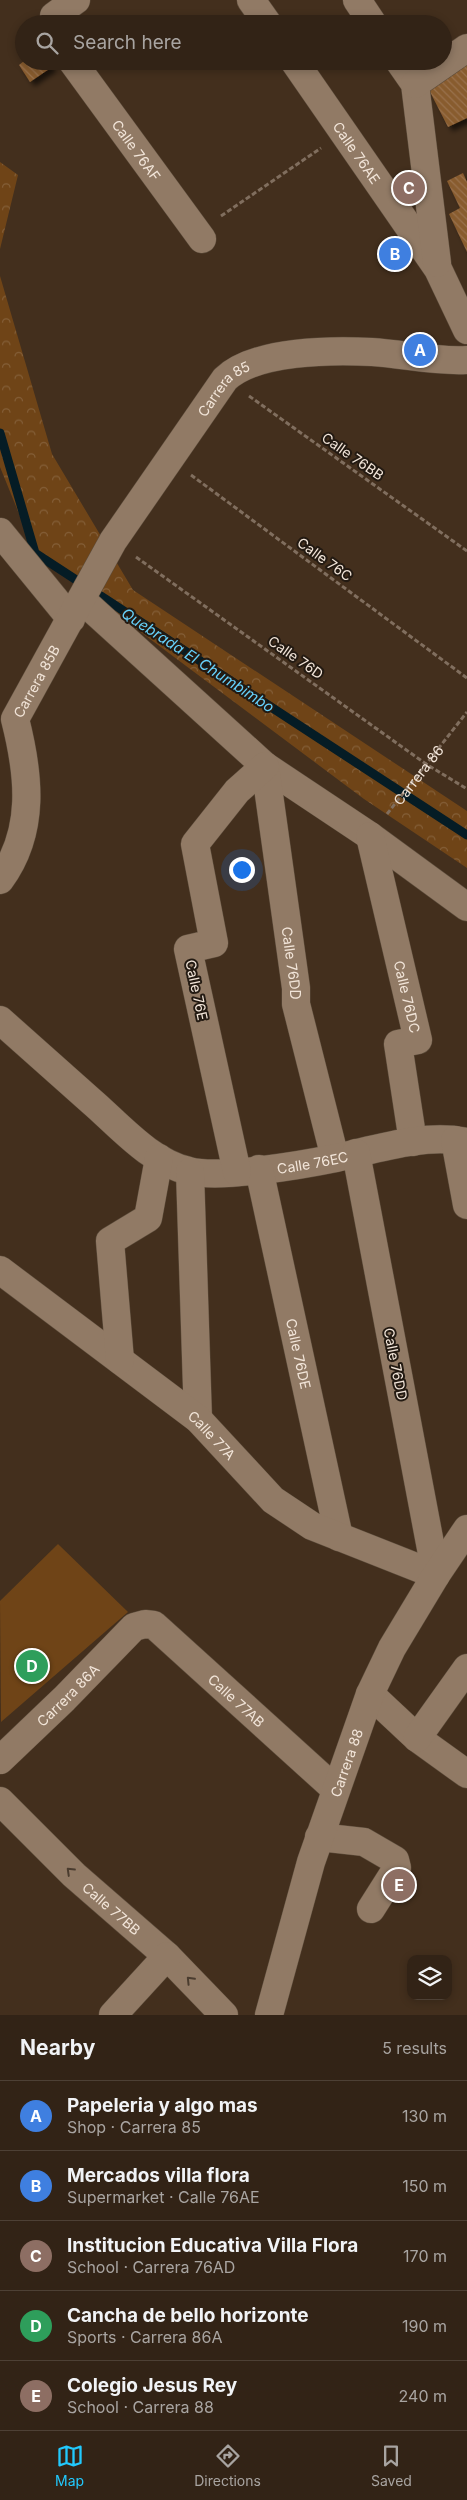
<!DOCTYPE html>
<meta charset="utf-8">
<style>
:root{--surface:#322316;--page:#3d2f23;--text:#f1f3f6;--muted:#a8a4a1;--line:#4d4035;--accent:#22c9fd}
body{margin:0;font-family:Inter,sans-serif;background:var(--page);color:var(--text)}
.controls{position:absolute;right:15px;bottom:15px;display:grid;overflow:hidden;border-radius:10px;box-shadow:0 2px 8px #0003}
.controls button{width:45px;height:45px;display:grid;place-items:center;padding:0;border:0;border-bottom:1px solid var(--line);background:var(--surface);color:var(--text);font:25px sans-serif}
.you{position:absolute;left:241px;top:869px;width:18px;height:18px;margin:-12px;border:4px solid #fff;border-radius:50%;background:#1a73e8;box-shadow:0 0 0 8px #1a73e833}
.badge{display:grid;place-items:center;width:32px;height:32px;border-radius:50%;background:var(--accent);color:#fff;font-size:16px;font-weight:700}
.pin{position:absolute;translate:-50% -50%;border:2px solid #fff;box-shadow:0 1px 5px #0006}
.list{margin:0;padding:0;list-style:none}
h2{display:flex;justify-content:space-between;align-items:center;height:65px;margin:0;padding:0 20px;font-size:21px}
h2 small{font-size:16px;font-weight:400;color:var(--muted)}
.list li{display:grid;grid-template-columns:32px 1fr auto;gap:15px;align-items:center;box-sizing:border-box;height:70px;padding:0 20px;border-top:1px solid var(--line)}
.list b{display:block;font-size:19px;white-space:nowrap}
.list p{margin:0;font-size:16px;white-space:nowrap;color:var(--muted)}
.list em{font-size:16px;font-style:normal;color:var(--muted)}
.icon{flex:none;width:28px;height:28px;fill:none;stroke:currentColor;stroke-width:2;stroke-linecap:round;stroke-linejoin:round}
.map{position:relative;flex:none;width:467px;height:2015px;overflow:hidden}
.search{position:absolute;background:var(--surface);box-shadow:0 2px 8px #0003;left:15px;right:15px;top:15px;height:55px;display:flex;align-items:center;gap:12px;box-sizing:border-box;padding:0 18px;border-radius:28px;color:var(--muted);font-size:19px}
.sheet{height:415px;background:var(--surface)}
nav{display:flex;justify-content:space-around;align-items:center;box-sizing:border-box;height:70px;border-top:1px solid var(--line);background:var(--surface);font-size:14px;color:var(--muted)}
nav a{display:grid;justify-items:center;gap:2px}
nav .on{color:var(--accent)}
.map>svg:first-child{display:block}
</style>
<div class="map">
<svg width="467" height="2015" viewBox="0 0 467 2015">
<defs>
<pattern id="forest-crowns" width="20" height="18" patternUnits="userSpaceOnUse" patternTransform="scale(1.25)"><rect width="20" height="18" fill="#6f4417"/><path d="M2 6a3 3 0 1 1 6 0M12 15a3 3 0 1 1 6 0" fill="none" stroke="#845f38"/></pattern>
<pattern id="building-back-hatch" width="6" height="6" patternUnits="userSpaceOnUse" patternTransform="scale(1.25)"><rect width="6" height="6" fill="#885b2e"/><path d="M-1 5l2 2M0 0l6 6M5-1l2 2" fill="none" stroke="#99724c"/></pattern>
<filter id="shadow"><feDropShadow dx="4.5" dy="4.5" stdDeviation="2.5" flood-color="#0009"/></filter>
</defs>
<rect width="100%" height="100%" fill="#432f1d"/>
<path fill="#6f4417" d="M58 1544 128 1612 1 1722 0 1601Z"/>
<path fill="url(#forest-crowns)" d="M0 162 18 175 0 249Z
M0 276 52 454 133 590 467 811V868L364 799 35 553 0 467Z"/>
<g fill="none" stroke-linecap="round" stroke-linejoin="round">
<path stroke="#051c25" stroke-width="9" d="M0 433 35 553 467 835"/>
</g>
<path fill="url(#building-back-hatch)" filter="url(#shadow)" d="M24 61H48L52 67 30 82 19 65Z
M467 62V118L448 127 425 82Z
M463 173 467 182V252L449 214 460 208 447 181Z"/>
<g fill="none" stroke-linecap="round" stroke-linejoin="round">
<defs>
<g id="minor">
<path d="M251 0 268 24"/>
<path d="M357 0 373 24"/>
<path d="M54 24V16L76 0"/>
<path id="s2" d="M72 61 202 239"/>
<path id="s3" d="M294 61 438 269 467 330"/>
<path d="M399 61 415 84 437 263"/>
<path d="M415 84 467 48"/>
<path d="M0 532 71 619"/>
<path d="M82 600 265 766 370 836 467 907"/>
<path id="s4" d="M265 766 296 988V1004L335 1158"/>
<path id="s5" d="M370 836 418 1040 398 1044 413 1142"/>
<path id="s6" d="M0 880C36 831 29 774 15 719L113 541 225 379C255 350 333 350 372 352 404 354 435 362 467 360"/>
<path id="s7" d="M0 1020C30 1047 61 1074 91 1101 120 1126 150 1162 189 1171 220 1179 302 1165 336 1158 377 1149 425 1133 467 1142"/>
<path d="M455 1140 467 1205"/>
<path id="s8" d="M259 1169 339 1537"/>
<path d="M190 1172 198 1419"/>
<path d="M237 1172 188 949 214 943 195 844 237 791 265 766"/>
<path id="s9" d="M0 1270 198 1419 273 1500 312 1526 436 1575 356 1153"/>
<path d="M120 1360 110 1241 148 1218 159 1158"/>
<path d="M370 1694 417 1738 467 1774"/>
<path d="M417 1738 467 1668"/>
<path id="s10" d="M0 1760 64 1699 134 1627 145 1624 154 1625 335 1789"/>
<path id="s11" d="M0 1801 74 1875 167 1956 224 2015"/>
<path d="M319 1837 364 1842 395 1860 397 1868 371 1909"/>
<path d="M113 2015 167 1956"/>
<path id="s12" d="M269 2015 311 1862 370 1694 392 1648 436 1575 467 1529"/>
</g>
</defs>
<use href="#minor" stroke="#5d4d3c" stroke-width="29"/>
<g stroke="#806e5e" stroke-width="3" stroke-dasharray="5 2.5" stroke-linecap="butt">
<path d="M221 216 321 148"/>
<path d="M249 396 467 551"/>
<path d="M191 475 467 678"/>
<path d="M136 557 426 764 467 789"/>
<path id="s1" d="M387 814 467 712"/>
</g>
<use href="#minor" stroke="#917a65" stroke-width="28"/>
</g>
<defs><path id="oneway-chevron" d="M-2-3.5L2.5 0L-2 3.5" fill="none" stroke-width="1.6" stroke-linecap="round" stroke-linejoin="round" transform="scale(1.25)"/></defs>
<g stroke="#4a3c2f">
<use href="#oneway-chevron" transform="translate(70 1871) rotate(-136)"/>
<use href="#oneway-chevron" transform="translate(190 1980) rotate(-134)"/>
</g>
<g text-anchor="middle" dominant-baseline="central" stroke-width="4" stroke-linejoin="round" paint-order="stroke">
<g font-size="14" fill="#f2e5d9" stroke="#231a12">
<text stroke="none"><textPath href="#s2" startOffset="110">Calle 76AF</textPath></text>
<text stroke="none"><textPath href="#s3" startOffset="111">Calle 76AE</textPath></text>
<text stroke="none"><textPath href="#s6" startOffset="560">Carrera 85</textPath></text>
<text transform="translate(353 456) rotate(35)">Calle 76BB</text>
<text transform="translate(325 559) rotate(36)">Calle 76C</text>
<text transform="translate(296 657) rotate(35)">Calle 76D</text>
<text stroke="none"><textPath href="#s6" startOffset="211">Carrera 85B</textPath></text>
<text stroke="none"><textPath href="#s1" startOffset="50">Carrera 86</textPath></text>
<text stroke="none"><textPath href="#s4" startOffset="199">Calle 76DD</textPath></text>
<text transform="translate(197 990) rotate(78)">Calle 76E</text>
<text stroke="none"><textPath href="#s5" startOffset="165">Calle 76DC</textPath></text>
<text stroke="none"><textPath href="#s7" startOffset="368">Calle 76EC</textPath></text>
<text stroke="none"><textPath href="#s8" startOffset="189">Calle 76DE</textPath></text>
<text transform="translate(396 1364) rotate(79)">Calle 76DD</text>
<text stroke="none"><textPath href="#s9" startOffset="269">Calle 77A</textPath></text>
<text stroke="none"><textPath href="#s10" startOffset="94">Carrera 86A</textPath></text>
<text stroke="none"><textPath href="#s10" startOffset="321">Calle 77AB</textPath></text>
<text stroke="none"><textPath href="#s12" startOffset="264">Carrera 88</textPath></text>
<text stroke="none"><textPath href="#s11" startOffset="155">Calle 77BB</textPath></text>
</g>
<g font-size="15" font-style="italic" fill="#66d1fb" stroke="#231a12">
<text transform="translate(198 660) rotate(33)">Quebrada El Chumbimbo</text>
</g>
</g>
</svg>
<div class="controls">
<button><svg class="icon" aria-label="layers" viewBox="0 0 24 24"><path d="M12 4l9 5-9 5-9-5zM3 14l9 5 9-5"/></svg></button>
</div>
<div class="you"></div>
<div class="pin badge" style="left:420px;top:350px;background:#3f7fe0">A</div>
<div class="pin badge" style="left:395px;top:254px;background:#3f7fe0">B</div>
<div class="pin badge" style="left:409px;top:188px;background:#8d6e63">C</div>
<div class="pin badge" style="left:32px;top:1666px;background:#2e9e5b">D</div>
<div class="pin badge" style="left:399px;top:1885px;background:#8d6e63">E</div>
<div class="search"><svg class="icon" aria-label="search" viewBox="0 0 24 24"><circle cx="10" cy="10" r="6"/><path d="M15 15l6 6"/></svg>Search here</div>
</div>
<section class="sheet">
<h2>Nearby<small>5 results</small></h2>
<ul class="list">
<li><span class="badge" style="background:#3f7fe0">A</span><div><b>Papeleria y algo mas</b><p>Shop · Carrera 85</p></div><em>130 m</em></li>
<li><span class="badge" style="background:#3f7fe0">B</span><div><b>Mercados villa flora</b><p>Supermarket · Calle 76AE</p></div><em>150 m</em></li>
<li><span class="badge" style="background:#8d6e63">C</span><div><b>Institucion Educativa Villa Flora</b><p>School · Carrera 76AD</p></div><em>170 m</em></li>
<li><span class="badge" style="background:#2e9e5b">D</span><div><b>Cancha de bello horizonte</b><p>Sports · Carrera 86A</p></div><em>190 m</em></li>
<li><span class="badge" style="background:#8d6e63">E</span><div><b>Colegio Jesus Rey</b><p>School · Carrera 88</p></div><em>240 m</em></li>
</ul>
</section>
<nav>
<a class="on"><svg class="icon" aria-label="map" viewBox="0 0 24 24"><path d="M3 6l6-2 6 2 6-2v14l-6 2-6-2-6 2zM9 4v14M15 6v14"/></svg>Map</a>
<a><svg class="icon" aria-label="directions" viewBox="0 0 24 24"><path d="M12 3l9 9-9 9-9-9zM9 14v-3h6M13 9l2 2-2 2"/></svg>Directions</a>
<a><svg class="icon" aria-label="saved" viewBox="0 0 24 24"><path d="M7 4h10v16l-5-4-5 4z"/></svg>Saved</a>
</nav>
